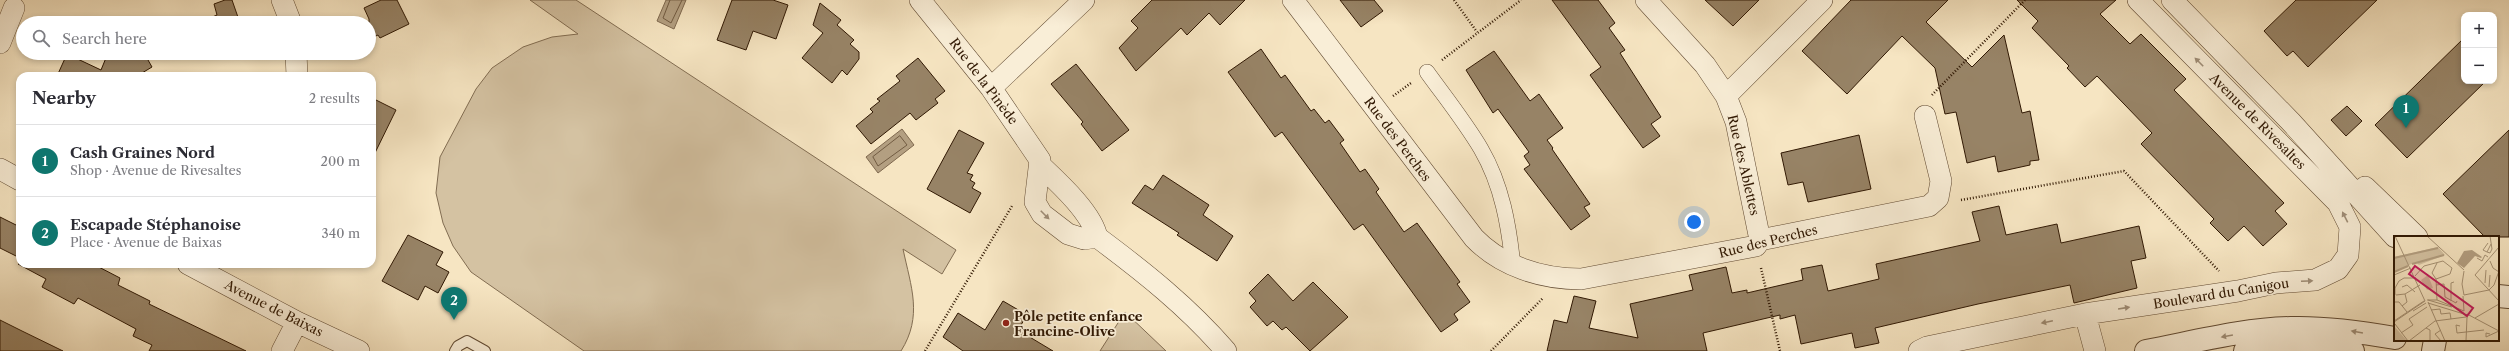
<!DOCTYPE html>
<meta charset="utf-8">
<style>
:root{--surface:#fff;--page:#f2f2f3;--text:#2b2b33;--muted:#7c7c81;--line:#e1e1e2;--accent:#0f766e}
body{margin:0;font-family:"Libre Caslon Text",serif;background:var(--page);color:var(--text)}
.controls{position:absolute;right:12px;top:12px;display:grid;overflow:hidden;border-radius:8px;box-shadow:0 2px 6px #0003}
.controls button{width:36px;height:36px;display:grid;place-items:center;padding:0;border:0;border-bottom:1px solid var(--line);background:var(--surface);color:var(--text);font:20px sans-serif}
.you{position:absolute;left:1694px;top:222px;width:14px;height:14px;margin:-10px;border:3px solid #fff;border-radius:50%;background:#1a73e8;box-shadow:0 0 0 6px #1a73e833}
.badge{display:grid;place-items:center;width:26px;height:26px;border-radius:50%;background:var(--accent);color:#fff;font-size:13px;font-weight:700}
.pin{position:absolute;translate:-50% -33px;filter:drop-shadow(0 1px 2px #0008)}
.pin::after{content:'';position:absolute;top:21px;width:14px;height:12px;background:inherit;clip-path:polygon(0 0,100% 0,50% 100%)}
.list{margin:0;padding:0;list-style:none}
h2{display:flex;justify-content:space-between;align-items:center;height:52px;margin:0;padding:0 16px;font-size:17px}
h2 small{font-size:13px;font-weight:400;color:var(--muted)}
.list li{display:grid;grid-template-columns:26px 1fr auto;gap:12px;align-items:center;box-sizing:border-box;height:72px;padding:0 16px;border-top:1px solid var(--line)}
.list b{display:block;font-size:15px;white-space:nowrap}
.list p{margin:0;font-size:13px;white-space:nowrap;color:var(--muted)}
.list em{font-size:13px;font-style:normal;color:var(--muted)}
.icon{flex:none;width:22px;height:22px;fill:none;stroke:currentColor;stroke-width:2;stroke-linecap:round;stroke-linejoin:round}
.map{position:relative;flex:none;width:2509px;height:351px;overflow:hidden}
.search{position:absolute;background:var(--surface);box-shadow:0 2px 6px #0003;left:16px;top:16px;width:360px;height:44px;display:flex;align-items:center;gap:10px;box-sizing:border-box;padding:0 14px;border-radius:22px;color:var(--muted);font-size:15px}
.panel{position:absolute;background:var(--surface);box-shadow:0 2px 6px #0003;left:16px;top:72px;width:360px;height:196px;border-radius:12px}
.map>svg:first-child{display:block}
</style>
<div class="map">
<svg width="2509" height="351" viewBox="0 0 2509 351">
<rect width="100%" height="100%" fill="#f6e5c2"/>
<filter id="stains"><feTurbulence type="fractalNoise" baseFrequency=".005" numOctaves="4"/><feColorMatrix values="0 0 0 0 .2 0 0 0 0 .09 0 0 0 0 .02 0 0 0 .5 -.17"/></filter>
<radialGradient id="worn" r=".72"><stop offset=".6" stop-color="#630" stop-opacity="0"/><stop offset="1" stop-color="#630" stop-opacity=".3"/></radialGradient>
<path fill="#d4c2a2" stroke="#826d52" d="M530 0H576L956 250 942 274 903 249C911 287 923 316 901 351H584L471 272 453 246 443 223 436 193 440 157 476 89 492 68 523 47 552 37 578 34Z
M1125 312 1166 351H1100Z"/>
<path fill="#b39f81" stroke="#7f694f" d="M666 0H686L674 29 657 21Z
M902 129 914 145 878 173 866 157Z"/>
<g fill="none" stroke-linecap="round" stroke-linejoin="round">
<path stroke="#725c42" stroke-width="1" d="M670 0 663 18 671 23 682 0
M900 136 907 145 878 166 873 157Z"/>
</g>
<path fill="#978366" stroke="#301803" d="M225 0H232L240 23H198L217 15 214 4Z
M381 0H397L409 24 380 38 378 35 369 39V19L364 8Z
M732 0H773L788 5 776 39 753 31 746 50 717 40Z
M1152 0H1245L1220 25 1209 13 1187 35 1181 28 1136 71 1119 48 1138 28 1131 21Z
M1340 0H1374L1383 11 1361 27Z
M1552 0H1598L1615 23 1609 28 1625 50 1620 53 1661 117 1651 124 1660 136 1643 148 1590 75 1601 67Z
M1705 0H1759L1733 26Z
M1851 0H1948L1926 22 1972 67 2004 35 2022 113 2030 111 2039 160 2030 161V165L1998 172 1995 156 1967 163 1956 112 1945 114 1935 68 1902 36 1847 94 1802 51Z
M2017 0H2116L2100 14 2130 44 2141 34 2186 79 2174 90 2284 203 2275 211 2287 224 2263 246 2244 226 2228 241 2210 223 2214 219 2141 144 2152 133 2097 76 2085 87 2067 68 2069 66 2032 28 2038 21Z
M2296 0H2377L2308 67 2293 51 2287 56 2264 31Z
M820 3 841 20 837 25 854 40 850 44 859 52V59L847 75 842 70 832 83 802 58 823 33 813 25Z
M2464 38V81H2486L2407 158 2375 125Z
M1261 49 1281 78 1285 75 1311 111 1314 109 1325 123 1329 120 1344 140 1340 143 1360 172 1365 169 1379 189 1376 192 1404 232 1417 223 1460 282 1457 284 1470 302 1454 314 1458 320 1441 332 1363 224 1354 230 1282 132 1275 137 1228 72Z
M1494 51 1530 101 1539 94 1563 128 1547 140 1553 148 1552 149 1590 204 1584 207 1590 216 1571 230 1524 169 1530 165 1524 156 1529 152 1498 109 1493 113 1466 70Z
M108 53H144L152 67 137 76H57L67 54 101 70Z
M918 58 945 91 935 99 938 103 916 120 910 113 871 144 856 126 873 112 870 109 880 101 877 99 900 81 896 76Z
M1076 64 1129 130 1102 151 1081 124 1083 122 1051 84Z
M372 98 396 110 372 159Z
M2347 106 2362 121 2346 136 2331 120Z
M959 130 984 143 967 173 973 175 970 180 975 183 972 188 981 193 970 213 927 189Z
M2509 130V237H2485L2443 194Z
M1859 135 1871 189 1808 202 1803 182 1788 185 1781 153Z
M1163 175 1209 205 1203 215 1233 236 1217 261 1177 235 1179 233 1132 203 1145 185 1153 190Z
M1999 206 2006 235 2057 224 2061 243 2139 226 2146 258 2131 261 2137 288 2074 303 2070 285 1978 304 1875 328 1879 343 1855 348 1852 333 1801 344 1795 315 1780 319V315L1703 333 1707 351H1547L1554 320 1567 323 1574 296 1596 301 1589 328 1638 338 1630 304 1693 290 1689 275 1726 267 1732 293 1747 290V293L1803 280 1801 269 1822 265 1828 291 1879 279 1876 264 1980 241 1972 212Z
M0 217 20 227V258L0 248Z
M408 235 443 252 436 265 449 272 438 293 425 286 418 300 382 281Z
M18 264H93L120 278 118 285 150 301 149 304 246 351H149L152 345 133 336 136 329 78 298 74 304 42 287 46 279Z
M1268 274 1293 301 1313 282 1348 317 1310 351 1286 327 1282 330 1273 321 1267 326 1250 307 1256 301 1249 293Z
M1003 301 1027 315 1018 330 1053 351H963L943 337 958 313 985 330Z
M0 320 22 331 63 351H0Z"/>
<g fill="none" stroke-linecap="round" stroke-linejoin="round">
<defs>
<path id="service" d="M455 351 458 346 467 341 485 351"/>
<path id="pedestrian" d="M1427 72C1445 97 1465 122 1481 149 1502 185 1509 226 1513 266"/>
<path id="minor" d="M282 0 291 23
M920 0 991 88 1040 160 1035 202 1042 214 1068 234 1084 239 1097 237
M1293 0 1474 238C1501 266 1541 279 1581 279L1756 246 1760 240 1929 206 1938 198 1941 181 1925 116
M1646 0 1705 65 1726 96 1736 122 1760 240
M2172 0 2291 122 2395 237
M0 43 14 8
M296 53 297 76
M991 88 1084 0
M1726 96 1822 0
M1041 166C1059 183 1092 213 1097 237 1144 272 1188 307 1226 351
M0 169 20 180
M2365 187 2417 237
M188 264 297 322 359 351
M2085 314 2095 351
M282 351 297 322
M1919 351 1927 347 2085 314 2238 291 2276 283 2315 280 2338 269 2348 255 2350 227 2338 203 2138 0"/>
<path id="tertiary" d="M2498 296 2509 297
M2146 351C2194 342 2243 329 2291 328 2326 327 2361 332 2395 338
M2245 351C2281 346 2318 341 2353 351
M2433 351 2435 340"/>
</defs>
<use href="#service" stroke="#624b33" stroke-width="12"/>
<use href="#pedestrian" stroke="#624b33" stroke-width="16"/>
<use href="#minor" stroke="#624b33" stroke-width="22"/>
<use href="#tertiary" stroke="#624b33" stroke-width="24"/>
<path stroke="#301803" stroke-width="2.5" stroke-dasharray="1 2" stroke-linecap="butt" d="M1454 0 1477 32
M1442 60 1521 0
M1932 95 2025 0
M1393 96 1411 83
M1961 200 2124 171 2219 271
M1761 268 1780 351
M925 351 1012 206
M1491 351 1543 298"/>
<use href="#service" stroke="#f9eed7" stroke-width="10"/>
<use href="#pedestrian" stroke="#f9eed7" stroke-width="15"/>
<use href="#minor" stroke="#f9eed7" stroke-width="21"/>
<use href="#tertiary" stroke="#f9eed7" stroke-width="22"/>
</g>
<defs><path id="oneway-solid" d="M-6-.8H1V-3.2L6.5 0L1 3.2V.8H-6Z"/></defs>
<g fill="#9f8e78">
<use href="#oneway-solid" transform="translate(2199 62) rotate(-135)"/>
<use href="#oneway-solid" transform="translate(1045 215) rotate(45)"/>
<use href="#oneway-solid" transform="translate(2345 217) rotate(-117)"/>
<use href="#oneway-solid" transform="translate(2307 281) rotate(-3)"/>
<use href="#oneway-solid" transform="translate(2124 308) rotate(-9)"/>
<use href="#oneway-solid" transform="translate(2047 322) rotate(168)"/>
<use href="#oneway-solid" transform="translate(2357 332) rotate(-170)"/>
<use href="#oneway-solid" transform="translate(2227 336) rotate(170)"/>
</g>
<circle fill="#8f2418" stroke="#f9eed7" stroke-width="1.5" cx="1006" cy="323" r="4"/>
<g text-anchor="middle" dominant-baseline="central" stroke-width="3.5" stroke-linejoin="round" paint-order="stroke">
<g font-size="13" fill="#301803" stroke="#f9eed7">
<text transform="translate(984 81) rotate(53)">Rue de la Pinède</text>
<text transform="translate(2258 121) rotate(45)">Avenue de Rivesaltes</text>
<text transform="translate(1398 139) rotate(53)">Rue des Perches</text>
<text transform="translate(1744 165) rotate(77)">Rue des Ablettes</text>
<text transform="translate(1768 241) rotate(-14)">Rue des Perches</text>
<text transform="translate(2221 293) rotate(-9)">Boulevard du Canigou</text>
<text transform="translate(274 308) rotate(27)">Avenue de Baixas</text>
</g>
<g font-size="13" font-weight="bold" fill="#301803" stroke="#f9eed7" text-anchor="start">
<text x="1014" y="316">Pôle petite enfance<tspan x="1014" dy="15">Francine-Olive</tspan></text>
</g>
</g>
<g transform="translate(2394 236)">
<rect width="105" height="105" fill="#f6e5c2"/>
<path d="M44 11 51 19 25 29 22 26 0 36V21ZM34 39 39 52 33 54 27 44ZM0 90 13 105H0Z" fill="#d4c2a2"/>
<path d="M78 14 88 21 87 22 81 20 70 32 63 27 70 15Z" fill="#b39f81"/>
<path fill="none" stroke="#b39f81" stroke-width="2" d="M0 22 44 12M18 28 50 19M0 36 14 30"/>
<path fill="none" stroke="#a79376" stroke-width="1" d="M1 0 31 65M33 0 70 34M94 7 89 14 93 16 97 8M105 11 81 39 105 65M93 16 96 17 98 13 96 0M83 22 88 25 91 19 94 21M96 25 99 32 105 36M70 35 68 48 70 59M0 39 17 32M21 40 30 30 49 25 58 32 56 38M42 43 38 37 43 27M91 47 92 34M42 49 50 48 51 61 62 67 63 65M8 51 13 49 21 56M95 51 96 39M1 59V52L5 45 10 42H22M2 59 11 58 26 49M70 59 95 54 100 49 105 35M33 64H43L70 75 69 60M34 64 58 71M43 64 42 43 56 38M57 65V47L60 46M0 66H5L13 76M34 66 51 105M34 67 70 78M8 70 13 66 11 58M37 74 46 73 47 78 56 77 57 83M19 75 32 67M71 80 73 78 105 95M81 82 105 68M0 85 30 65M0 86 31 65M1 88 14 105M66 90 62 89 63 97 90 94M32 92 36 94V105M47 94 41 98 47 105M7 97 19 89 15 83 33 71M96 98 92 97V101L105 95M15 105 41 85 72 81M72 105 73 81"/>
<path fill="#c2185b" fill-opacity="0.15" stroke="#c2185b" stroke-width="2" d="M21 30 79 72 73 80 15 38Z"/>
<rect width="105" height="105" fill="none" stroke="#301803" stroke-width="2"/>
</g>
<rect width="100%" height="100%" filter="url(#stains)"/>
<rect width="100%" height="100%" fill="url(#worn)"/>
</svg>
<div class="controls">
<button>+</button>
<button>−</button>
</div>
<div class="you"></div>
<div class="pin badge" style="left:2406px;top:128px">1</div>
<div class="pin badge" style="left:454px;top:320px">2</div>
<div class="search"><svg class="icon" aria-label="search" viewBox="0 0 24 24"><circle cx="10" cy="10" r="6"/><path d="M15 15l6 6"/></svg>Search here</div>
<section class="panel">
<h2>Nearby<small>2 results</small></h2>
<ul class="list">
<li><span class="badge">1</span><div><b>Cash Graines Nord</b><p>Shop · Avenue de Rivesaltes</p></div><em>200 m</em></li>
<li><span class="badge">2</span><div><b>Escapade Stéphanoise</b><p>Place · Avenue de Baixas</p></div><em>340 m</em></li>
</ul>
</section>
</div>
